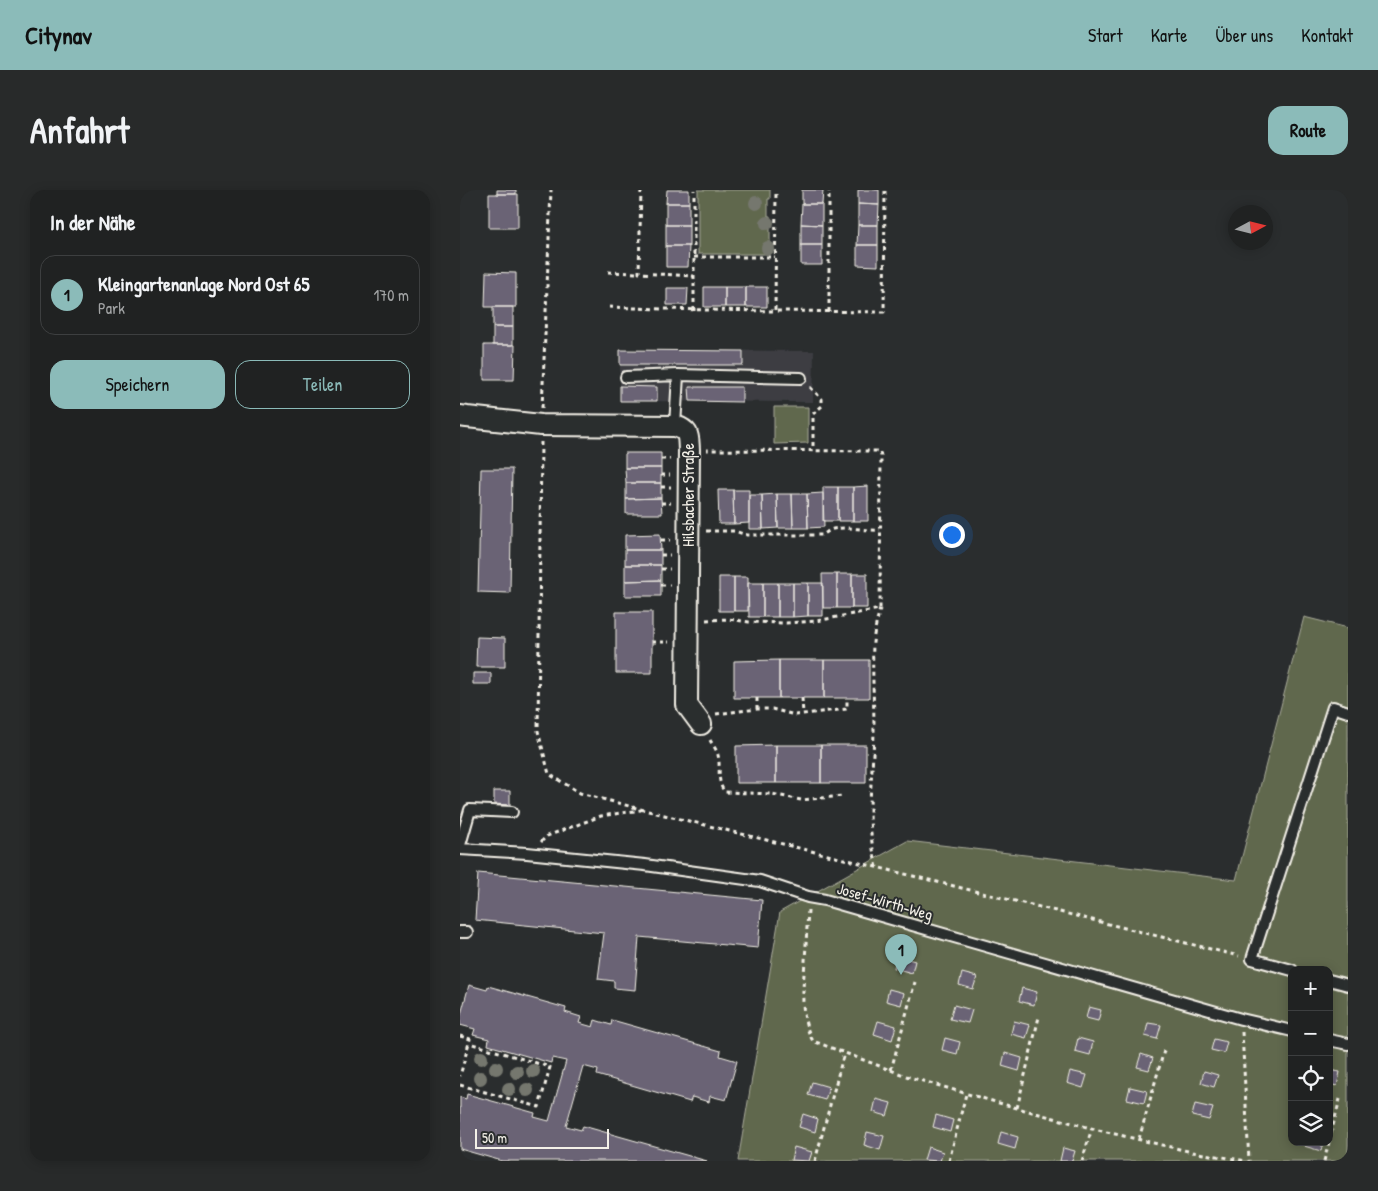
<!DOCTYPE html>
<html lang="de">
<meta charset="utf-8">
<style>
:root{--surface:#202222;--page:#282a2a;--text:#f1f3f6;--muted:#a2a4a5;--line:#3d3f40;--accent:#8bbbb9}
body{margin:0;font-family:"Patrick Hand",sans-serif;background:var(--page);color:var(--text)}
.controls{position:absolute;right:15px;bottom:15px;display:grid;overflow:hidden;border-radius:10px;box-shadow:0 2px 12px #0003}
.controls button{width:45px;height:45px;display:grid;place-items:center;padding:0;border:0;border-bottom:1px solid var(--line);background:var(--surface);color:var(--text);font:25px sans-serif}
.compass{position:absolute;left:768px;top:15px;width:45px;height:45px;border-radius:50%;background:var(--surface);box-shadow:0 2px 12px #0003;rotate:83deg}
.scale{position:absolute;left:15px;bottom:12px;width:134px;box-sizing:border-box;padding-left:5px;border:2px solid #f4f1e8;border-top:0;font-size:14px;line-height:18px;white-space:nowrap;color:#f4f1e8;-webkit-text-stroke:4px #2a2d2e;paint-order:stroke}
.you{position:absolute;left:491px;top:344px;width:18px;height:18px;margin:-12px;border:4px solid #fff;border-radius:50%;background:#1a73e8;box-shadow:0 0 0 8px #1a73e833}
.badge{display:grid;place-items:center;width:32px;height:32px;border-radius:50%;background:var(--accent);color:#111;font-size:16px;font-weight:700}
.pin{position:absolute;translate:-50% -41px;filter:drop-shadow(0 1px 2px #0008)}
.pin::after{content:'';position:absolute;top:26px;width:18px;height:15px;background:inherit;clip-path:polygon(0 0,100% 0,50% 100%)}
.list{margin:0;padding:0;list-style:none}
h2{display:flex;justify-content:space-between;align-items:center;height:65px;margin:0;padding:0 20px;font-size:21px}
h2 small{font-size:16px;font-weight:400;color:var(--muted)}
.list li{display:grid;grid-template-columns:32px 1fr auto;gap:15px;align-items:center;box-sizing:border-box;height:80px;margin:0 10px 10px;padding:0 10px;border:1px solid var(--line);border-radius:15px}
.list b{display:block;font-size:19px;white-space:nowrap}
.list p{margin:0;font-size:16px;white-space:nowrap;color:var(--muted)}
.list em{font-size:16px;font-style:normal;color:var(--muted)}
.actions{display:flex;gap:10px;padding:15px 20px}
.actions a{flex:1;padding:11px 0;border:1px solid var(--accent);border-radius:15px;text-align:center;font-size:18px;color:var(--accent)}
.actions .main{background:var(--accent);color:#111}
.icon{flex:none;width:28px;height:28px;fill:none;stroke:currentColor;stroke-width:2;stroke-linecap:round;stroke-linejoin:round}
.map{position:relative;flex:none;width:888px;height:971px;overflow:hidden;border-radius:15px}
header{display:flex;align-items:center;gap:30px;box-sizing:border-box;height:70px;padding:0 25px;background:var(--accent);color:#111}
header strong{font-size:24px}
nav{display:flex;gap:28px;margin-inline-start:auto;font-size:18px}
.intro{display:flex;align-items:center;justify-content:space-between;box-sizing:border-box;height:120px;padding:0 30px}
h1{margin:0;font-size:35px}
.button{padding:12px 22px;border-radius:15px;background:var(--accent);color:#111;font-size:18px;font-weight:700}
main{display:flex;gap:30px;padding:0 30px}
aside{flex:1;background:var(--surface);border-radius:15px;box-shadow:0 2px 12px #0003}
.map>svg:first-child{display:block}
</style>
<header>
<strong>Citynav</strong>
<nav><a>Start</a><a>Karte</a><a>Über uns</a><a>Kontakt</a></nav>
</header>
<div class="intro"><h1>Anfahrt</h1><a class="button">Route</a></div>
<main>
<aside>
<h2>In der Nähe<small></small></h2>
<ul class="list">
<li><span class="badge">1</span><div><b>Kleingartenanlage Nord Ost 65</b><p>Park</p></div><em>170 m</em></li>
</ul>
<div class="actions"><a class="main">Speichern</a><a>Teilen</a></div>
</aside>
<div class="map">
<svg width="888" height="971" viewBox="0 0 888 971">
<rect width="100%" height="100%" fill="#2a2d2e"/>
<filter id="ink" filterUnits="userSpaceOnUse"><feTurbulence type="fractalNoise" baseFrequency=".02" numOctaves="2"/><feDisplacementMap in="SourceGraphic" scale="10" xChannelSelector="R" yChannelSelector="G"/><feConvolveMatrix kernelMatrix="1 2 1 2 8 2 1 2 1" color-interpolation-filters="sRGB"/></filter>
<g filter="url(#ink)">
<path fill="#3d3e43" d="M160 160 354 161 353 212 160 211Z"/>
<path fill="#61684e" stroke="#aaac9b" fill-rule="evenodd" d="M238 0H310V9H308V26H310V64H238Z
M314 217H348V253L314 254Z
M844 427 888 438V971H278L320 722 447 651 776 690ZM832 780H869V952H832Z"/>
<path fill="#6a6475" stroke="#f4f1e8" d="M37 0H56V4H37Z
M207 0H229V13H206Z
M342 0H363L362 14H342Z
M398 0H419V15L398 14Z
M29 4H58V38H29Z
M206 13H229V35H206Z
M342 14H362V35L341 34Z
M398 14 419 15 418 35H398Z
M341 34 362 35V55H341Z
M206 35H229V56H206Z
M398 35H418V55H397Z
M341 55H362V75H341Z
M397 55H418V76L397 75Z
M206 56H229L228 77H206Z
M26 82 56 83V117H25Z
M244 97H265V117H244Z
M265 97H286V117H265Z
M286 97H307V117H286Z
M207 98H228L227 115H207Z
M33 117H53V137H33Z
M33 137H53V155H33Z
M24 155H55L54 190H24Z
M160 160 283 161V175H160Z
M160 196 197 197V211H160Z
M229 197H282V212L230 211Z
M165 263H201V278H165Z
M165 278H201V293H166Z
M21 279H52L50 403 18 402Z
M166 293H201V308L166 309Z
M408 296V331H393V297Z
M363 297H378V331H363Z
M378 297H393V331H378Z
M258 300H273L274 334H259Z
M273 300H289V333L274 334Z
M363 303 364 337 348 338 347 304Z
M317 304 318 338 303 339 302 305Z
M317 304H332L333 338H318Z
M332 304H347L348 338H333Z
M289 305H302L303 339H289Z
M201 308 202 324H166V309Z
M200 344 201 360H165V345Z
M165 360H201V375H165Z
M165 375H201V390L165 391Z
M362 384H377V418H363Z
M377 384H392V418H377Z
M392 384H407V418H392Z
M259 387H274V421H259Z
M274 387H288V421H274Z
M201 390V406H165V391Z
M288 393H303V427H289Z
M303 393H318V427H303Z
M318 393H333V427H318Z
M333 393H348V426L333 427Z
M348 393H363V426H348Z
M156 422H192V483H156Z
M17 447 45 448V477H16Z
M319 470V508H274V471Z
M319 470H364V508H319Z
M364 470H409V508H364Z
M13 483H31V494H13Z
M316 555V593H276V556Z
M316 555H361V593H316Z
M361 555H406V593H361Z
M34 601H50V615L34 614Z
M18 683 302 710 298 758 179 747 175 800 154 798V791L138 789 144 743 15 730Z
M437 766 455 771 452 783 434 778Z
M502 783 517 787 513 799 499 795Z
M9 795 27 800 28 796 106 818 105 822 121 827 119 833 133 837 135 830 151 835 152 830 261 861 260 866 277 871 266 910 250 906 249 912 232 907 230 912 137 885 138 880 123 876 106 936 121 940 123 936 247 971H42L0 959V907L6 909 7 904 75 923 74 927 89 931 106 871 92 868 91 873 28 855 29 849 13 845 15 839 0 835V828Z
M562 798 577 802 574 815 559 811Z
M429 799 444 803 441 815 426 811Z
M494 815 512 820 508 833 490 829Z
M629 817 641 820 638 831 626 828Z
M418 831 436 836 432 850 414 844Z
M554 831 570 835 566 848 551 844Z
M688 833 701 835 697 849 685 846Z
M485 848 500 852 497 864 482 860Z
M618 848 633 852 630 865 615 861Z
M754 849 767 852 764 863 751 860Z
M545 863 562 868 559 881 542 876Z
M681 864 693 868 689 880 677 877Z
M869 880 880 882 877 896 869 894Z
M610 881 627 885 623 898 607 893Z
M744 881 758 885 754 897 741 893Z
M352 892 369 897 365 910 348 905Z
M670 897 687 901 684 913 667 909Z
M416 909 431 913 427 926 413 922Z
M735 914 753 918 749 930 732 926Z
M343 924 358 929 355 942 339 937Z
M476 925 493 930 490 942 473 937Z
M407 942 424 946 420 960 404 955Z
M541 942 558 947 555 959 538 954Z
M845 952H863L861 961 844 956Z
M334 957 352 962 349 971 331 970Z
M468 957 483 962 480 971 464 970Z
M603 958 615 961 612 971H600Z"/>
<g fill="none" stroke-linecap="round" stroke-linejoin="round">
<defs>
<path id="service" d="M166 187 218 185
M215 236 218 185 341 188
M0 655 10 620 52 622
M0 659 67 663 185 675 300 691 348 707 365 710 781 829 832 841
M0 742H7
M832 780 792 769 873 517 888 522
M869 790 888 795
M869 850 888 854"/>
<path id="minor" d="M0 226 7 227 81 235 215 236C230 241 228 246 229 260L227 515 241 534"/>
</defs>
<use href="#service" stroke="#f4f1e8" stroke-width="14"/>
<use href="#minor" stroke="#f4f1e8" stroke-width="24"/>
<path stroke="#f4f1e8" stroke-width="3" stroke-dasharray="4 4" stroke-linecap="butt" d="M181 0 179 83 234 86
M234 67H315
M148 82 179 83
M149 117C240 121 332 121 424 122L425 0
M315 120 316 0
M234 121V0
M369 122V0
M350 197 362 209V216L353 224V259
M82 218 91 0
M81 252 78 541 89 584 120 603 184 620 779 766
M201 269H210
M201 285H210
M201 297H211
M201 313H211
M246 341H274L287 345H362C366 343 369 340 373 339 388 336 405 341 420 340
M201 350H210
M201 365H210
M201 379H210
M201 395H210
M246 430 269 429 289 432 326 433 356 431 420 419 421 266 420 262 416 261 247 260
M192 452H209
M297 508V519
M342 508 343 524
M256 524 297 519H312L335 525 387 519V508
M250 550C252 554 257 560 258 565 261 577 256 592 265 602L312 604 341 610 383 606
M81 652 87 646 141 626 181 620
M417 677C404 630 413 588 414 541 414 512 412 482 413 453 414 442 417 430 420 419
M348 720C347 737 346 754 345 771 343 798 339 827 353 851L449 887 539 913 638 940 732 962 787 971
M782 842 789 971
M0 846 10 849 0 886
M431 880 455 792
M0 895 79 917 90 877 9 853
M557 918 579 827
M679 949 705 857
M869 951 880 909
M355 971 384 863
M489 971 506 904
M622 971 632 938
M864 971 869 952"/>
<use href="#service" stroke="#2a2d2e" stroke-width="10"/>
<use href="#minor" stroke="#2a2d2e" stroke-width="20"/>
</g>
<g fill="#75776e">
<circle cx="296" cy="13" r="7"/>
<circle cx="307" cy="33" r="7"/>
<circle cx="308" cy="58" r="7"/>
<circle cx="21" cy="868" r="7"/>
<circle cx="36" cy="878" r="7"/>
<circle cx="73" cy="881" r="7"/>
<circle cx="57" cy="882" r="7"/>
<circle cx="20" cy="888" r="7"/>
<circle cx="49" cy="899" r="7"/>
<circle cx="67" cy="900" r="7"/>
</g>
</g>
<g text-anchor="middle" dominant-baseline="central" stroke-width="4" stroke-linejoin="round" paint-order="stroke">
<g font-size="16" fill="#f4f1e8" stroke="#2a2d2e">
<text transform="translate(228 305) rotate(-90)">Hilsbacher Straße</text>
<text transform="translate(425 711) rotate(16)">Josef-Wirth-Weg</text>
</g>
</g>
</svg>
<div class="controls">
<button>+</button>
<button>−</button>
<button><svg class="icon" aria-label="locate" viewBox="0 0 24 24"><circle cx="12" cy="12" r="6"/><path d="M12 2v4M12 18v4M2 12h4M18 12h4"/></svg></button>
<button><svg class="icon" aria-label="layers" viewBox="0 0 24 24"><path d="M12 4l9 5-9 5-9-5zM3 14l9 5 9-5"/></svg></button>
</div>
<svg class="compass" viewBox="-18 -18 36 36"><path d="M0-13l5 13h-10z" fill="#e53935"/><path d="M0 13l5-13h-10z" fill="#a2a4a5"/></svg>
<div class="scale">50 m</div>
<div class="you"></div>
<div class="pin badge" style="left:441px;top:785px">1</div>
</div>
</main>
